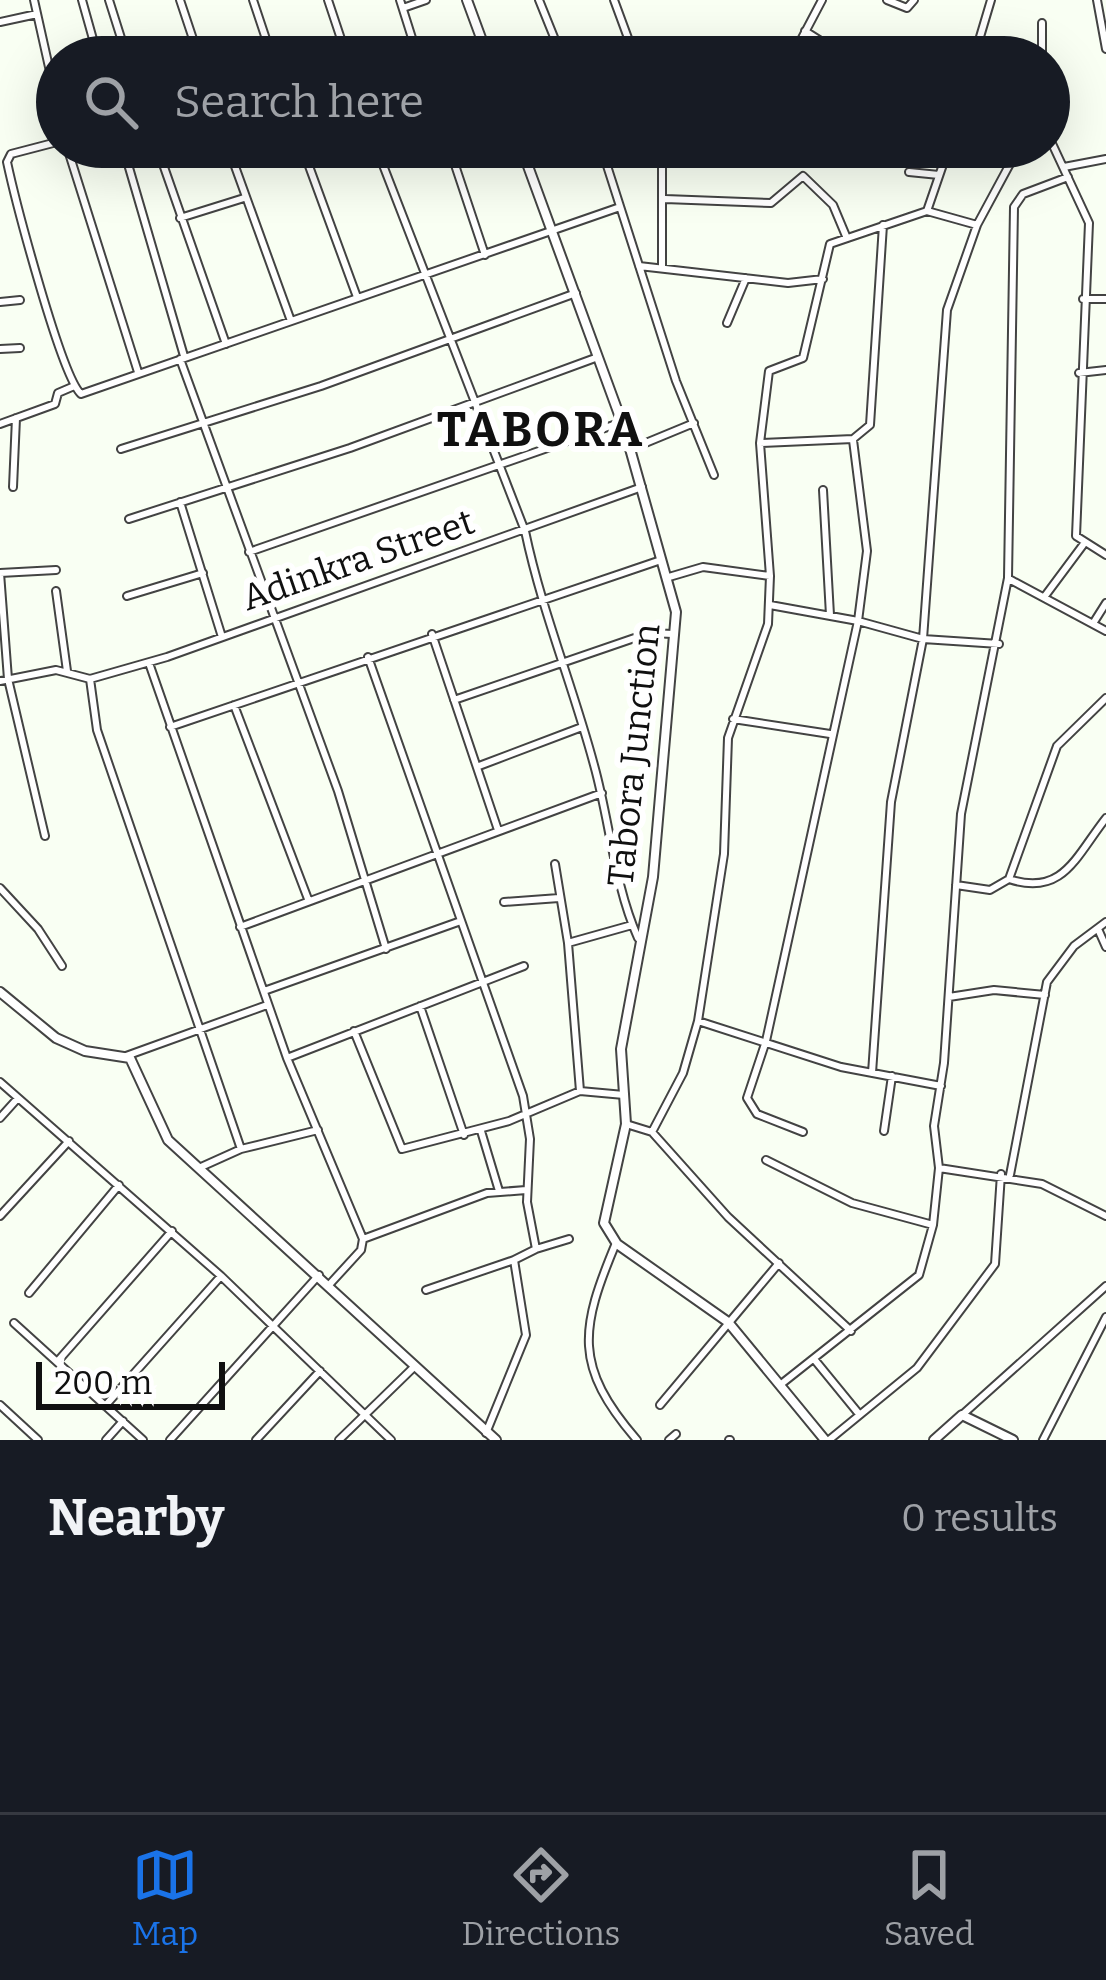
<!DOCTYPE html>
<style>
:root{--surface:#171b24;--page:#20242c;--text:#f1f3f6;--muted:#9ea1a6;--line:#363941;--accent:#1a73e8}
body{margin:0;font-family:Bitter,serif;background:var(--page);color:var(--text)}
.scale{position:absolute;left:36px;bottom:30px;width:189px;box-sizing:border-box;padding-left:12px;border:6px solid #101010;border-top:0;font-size:33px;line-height:42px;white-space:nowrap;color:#101010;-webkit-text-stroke:9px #fff;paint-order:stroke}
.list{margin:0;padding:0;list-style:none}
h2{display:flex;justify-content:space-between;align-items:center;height:156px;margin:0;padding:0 48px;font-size:51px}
h2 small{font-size:39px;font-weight:400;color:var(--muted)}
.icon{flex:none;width:66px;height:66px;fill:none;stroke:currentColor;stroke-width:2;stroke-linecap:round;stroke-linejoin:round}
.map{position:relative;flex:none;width:1106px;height:1440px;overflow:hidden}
.search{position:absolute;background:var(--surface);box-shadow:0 12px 48px #0002;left:36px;right:36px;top:36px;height:132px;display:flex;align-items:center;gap:30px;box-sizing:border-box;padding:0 42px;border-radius:66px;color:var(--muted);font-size:45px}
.sheet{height:372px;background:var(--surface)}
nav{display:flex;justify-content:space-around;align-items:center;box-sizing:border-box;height:168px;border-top:3px solid var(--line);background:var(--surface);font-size:33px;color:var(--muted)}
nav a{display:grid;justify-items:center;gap:6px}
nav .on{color:var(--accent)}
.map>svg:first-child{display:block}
</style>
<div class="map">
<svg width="1106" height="1440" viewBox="0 0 1106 1440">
<rect width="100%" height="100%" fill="#f9fff3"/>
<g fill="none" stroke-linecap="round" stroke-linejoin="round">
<defs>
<path id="minor" d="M34 0 57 103
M82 0 98 57
M109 0 127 57
M180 0 199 57
M253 0 272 57
M328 0 347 57
M400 0 418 57
M539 0 562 57
M614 0 635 57
M887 0 907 8 914 0
M1097 0 1106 49
M403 8 426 0
M0 22 37 14
M1042 23V57
M805 31 846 57
M792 57 822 0
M974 57 991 0
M1049 137 1089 223 1076 536 1106 555
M57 142 11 154 7 162C15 199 61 376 81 394L620 207
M67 147 138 372
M123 147 184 356
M157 147 226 344
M228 147 291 321
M302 147 357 297
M376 147 525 531C542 612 573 686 594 765 610 822 614 884 638 938
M449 147 485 255
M601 147 676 381 714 475
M1064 167 1106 159
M909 172 939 175
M665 199 771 203 803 176 833 205 846 236
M927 211 949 147
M180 218 244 198
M639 266 788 283 823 279
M662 267V147
M1083 299H1106
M0 302 20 300
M727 323 746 278
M0 349 20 348
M180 359 338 791 386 949
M1079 373 1106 370
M0 424 55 404 58 393 72 387
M760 443 853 439 870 425 883 225
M121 449 321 386 576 293
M631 449 694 423
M13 487 16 418
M823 490 830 615
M180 502 222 637
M129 519 350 448 598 357
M249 552 622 422
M0 573 8 679 45 836
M0 573 56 570
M669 577 703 567 770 576
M1009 579 1106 631
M56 591 67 671
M127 596 203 573
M1045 596 1083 545
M770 605 858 621 867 551 853 440
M1094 622 1106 603
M432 634 498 830
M368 657 523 1096 530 1139 527 1202 536 1249 514 1260 526 1335 486 1433
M149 663 287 1058 363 1239
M90 679 167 657 642 487
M90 679 97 730 241 1149 201 1167
M0 681 56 670 90 679
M454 700 649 633 673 634
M234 705 308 899
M733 719 830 734
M170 727 661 560
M479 766 582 727
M555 864 568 943 580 1091
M1009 879C1063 897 1076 856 1106 818
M956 885 990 890 1009 879 1057 746 1106 698
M0 888 38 929 62 966
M504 902 559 898
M240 927 602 793
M1098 929 1106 947
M568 943 632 925
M264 991 458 922
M949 997 994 990 1045 995
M420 1006 464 1135
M698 1021 724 854 728 738 768 624 770 576 760 443 769 371 803 358 830 244 927 211 977 225
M354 1031 402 1149 509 1121 580 1091 624 1095
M126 1056 267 1005
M287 1058 524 966
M872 1073 891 802 923 639 947 310 977 225 1019 147
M0 1082 221 1276 391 1440
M0 1118 18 1098
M626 1124 652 1132 728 1217 851 1331
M481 1131 499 1191
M884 1131 892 1076
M652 1132 683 1073 698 1021 841 1067 941 1086
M803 1132 757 1114 747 1098 766 1041 858 621 923 639 999 644
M241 1149 318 1130
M766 1160 852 1203 933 1225
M939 1168 1042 1184 1106 1216
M1010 1175 1047 982 1074 946 1106 922
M0 1216 69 1141
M616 1243C580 1329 573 1366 637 1440
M536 1249 569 1239
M329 1285 361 1250 363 1239 487 1193 526 1190
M426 1290 514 1260
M29 1293 119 1185
M14 1323 143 1440
M814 1359 859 1414
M57 1362 172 1231
M780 1385 919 1275 933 1225 939 1168 934 1126 944 1063 961 814 1008 578 1014 207 1023 194 1068 177
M0 1405 38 1440
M660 1405 779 1263
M105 1406 221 1276
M962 1415 1106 1286
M106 1440 123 1421
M170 1440 319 1275
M256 1440 320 1371
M339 1440 414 1367
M669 1440 676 1434
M729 1440H730
M829 1440 917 1368 995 1264 1001 1174
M1043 1440 1106 1317"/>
<path id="tertiary" d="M467 0 488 57
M521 147 625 431 676 612 653 877 621 1049 626 1124 604 1223 617 1244 728 1322 825 1440
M0 992 56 1038 85 1051 130 1058 168 1140 496 1440
M934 1440 962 1415 1013 1440"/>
</defs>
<use href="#minor" stroke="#434343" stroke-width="10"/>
<use href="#tertiary" stroke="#434343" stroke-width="12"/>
<use href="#minor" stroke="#fff" stroke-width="6"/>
<use href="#tertiary" stroke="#fff" stroke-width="8"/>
</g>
<g text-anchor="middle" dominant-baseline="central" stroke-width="12" stroke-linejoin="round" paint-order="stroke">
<g font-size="36" fill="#101010" stroke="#fff">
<text transform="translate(358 560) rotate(-19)">Adinkra Street</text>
<text transform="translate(634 755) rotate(-84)">Tabora Junction</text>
</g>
<g font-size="48" font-weight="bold" letter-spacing="3" fill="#101010" stroke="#fff">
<text x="541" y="430">TABORA</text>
</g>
</g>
</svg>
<div class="scale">200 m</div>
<div class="search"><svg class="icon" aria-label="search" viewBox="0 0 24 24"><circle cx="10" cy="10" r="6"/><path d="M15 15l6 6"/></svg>Search here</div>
</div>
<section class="sheet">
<h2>Nearby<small>0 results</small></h2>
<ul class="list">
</ul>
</section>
<nav>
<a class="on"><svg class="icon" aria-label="map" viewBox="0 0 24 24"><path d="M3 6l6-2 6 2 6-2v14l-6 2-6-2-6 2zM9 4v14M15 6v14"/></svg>Map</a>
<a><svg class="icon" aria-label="directions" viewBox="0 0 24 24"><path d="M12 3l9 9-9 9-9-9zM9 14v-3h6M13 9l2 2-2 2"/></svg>Directions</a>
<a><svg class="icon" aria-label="saved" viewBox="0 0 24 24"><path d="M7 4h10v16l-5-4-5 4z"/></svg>Saved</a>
</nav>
